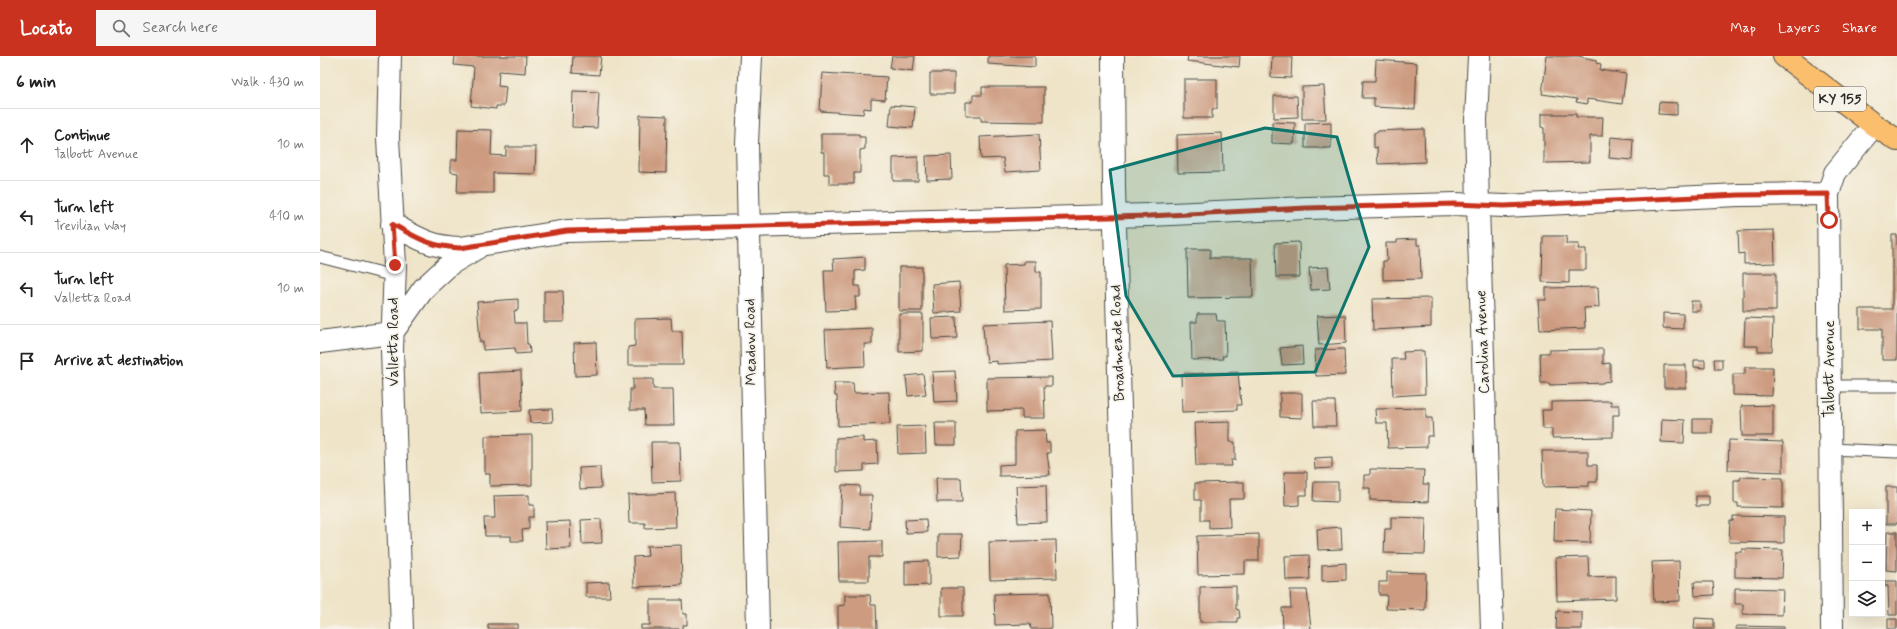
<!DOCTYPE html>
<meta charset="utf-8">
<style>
:root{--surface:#fff;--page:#f6f6f6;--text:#222;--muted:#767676;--line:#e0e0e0;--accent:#c8321e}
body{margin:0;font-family:Mynerve,sans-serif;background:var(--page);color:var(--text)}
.controls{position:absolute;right:12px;bottom:12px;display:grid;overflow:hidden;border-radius:0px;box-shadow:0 4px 16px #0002}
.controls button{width:36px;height:36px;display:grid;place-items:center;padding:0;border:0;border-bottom:1px solid var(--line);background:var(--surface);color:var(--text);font:20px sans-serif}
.stop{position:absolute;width:12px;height:12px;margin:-9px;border:3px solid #c8321e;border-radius:50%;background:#fff}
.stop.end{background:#c8321e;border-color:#fff;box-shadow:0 1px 4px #0008}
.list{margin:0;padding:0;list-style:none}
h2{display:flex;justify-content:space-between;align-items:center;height:52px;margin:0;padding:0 16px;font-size:17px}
h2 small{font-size:13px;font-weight:400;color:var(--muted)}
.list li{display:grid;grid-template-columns:26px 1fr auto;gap:12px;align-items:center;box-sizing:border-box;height:72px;padding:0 16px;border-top:1px solid var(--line)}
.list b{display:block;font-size:15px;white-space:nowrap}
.list p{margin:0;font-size:13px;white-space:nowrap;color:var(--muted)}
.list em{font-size:13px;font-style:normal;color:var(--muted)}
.icon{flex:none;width:22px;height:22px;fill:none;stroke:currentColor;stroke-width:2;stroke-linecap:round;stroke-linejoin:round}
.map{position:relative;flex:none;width:1577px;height:573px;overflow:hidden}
header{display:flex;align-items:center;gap:24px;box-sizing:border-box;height:56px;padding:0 20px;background:var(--accent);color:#fff}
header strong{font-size:19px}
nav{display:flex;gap:22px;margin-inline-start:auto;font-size:14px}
.search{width:280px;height:36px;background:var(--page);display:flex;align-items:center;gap:10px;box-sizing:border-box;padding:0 14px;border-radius:0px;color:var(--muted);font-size:15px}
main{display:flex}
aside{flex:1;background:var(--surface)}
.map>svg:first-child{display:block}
</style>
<header>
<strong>Locato</strong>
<div class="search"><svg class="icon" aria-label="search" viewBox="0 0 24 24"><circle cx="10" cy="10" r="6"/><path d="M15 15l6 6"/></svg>Search here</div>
<nav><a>Map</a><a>Layers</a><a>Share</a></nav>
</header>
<main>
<aside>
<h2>6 min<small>Walk · 430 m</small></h2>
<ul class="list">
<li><svg class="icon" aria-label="ahead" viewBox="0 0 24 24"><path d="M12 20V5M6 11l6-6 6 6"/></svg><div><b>Continue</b><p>Talbott Avenue</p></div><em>10 m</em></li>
<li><svg class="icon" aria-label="left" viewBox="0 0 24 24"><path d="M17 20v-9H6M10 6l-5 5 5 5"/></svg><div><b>Turn left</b><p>Trevilian Way</p></div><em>410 m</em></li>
<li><svg class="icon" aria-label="left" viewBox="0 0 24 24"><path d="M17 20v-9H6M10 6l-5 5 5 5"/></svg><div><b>Turn left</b><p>Valletta Road</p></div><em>10 m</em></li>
<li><svg class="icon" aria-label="arrive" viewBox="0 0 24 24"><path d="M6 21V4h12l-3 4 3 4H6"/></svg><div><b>Arrive at destination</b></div></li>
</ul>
</aside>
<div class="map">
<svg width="1577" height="573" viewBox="0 0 1577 573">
<rect width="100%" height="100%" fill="#f7f3e8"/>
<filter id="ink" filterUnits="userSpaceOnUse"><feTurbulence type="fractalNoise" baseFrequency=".025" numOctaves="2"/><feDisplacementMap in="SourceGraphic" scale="8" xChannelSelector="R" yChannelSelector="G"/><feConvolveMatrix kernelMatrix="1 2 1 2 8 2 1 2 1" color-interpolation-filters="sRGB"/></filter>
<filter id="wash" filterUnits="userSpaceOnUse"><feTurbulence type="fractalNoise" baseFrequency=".012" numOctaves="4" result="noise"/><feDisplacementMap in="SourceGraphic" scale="16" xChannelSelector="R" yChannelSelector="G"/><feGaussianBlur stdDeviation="0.9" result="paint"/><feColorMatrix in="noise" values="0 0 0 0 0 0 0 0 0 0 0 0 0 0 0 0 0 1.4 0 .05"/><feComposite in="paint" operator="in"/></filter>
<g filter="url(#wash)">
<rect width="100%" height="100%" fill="#efe4c8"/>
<g id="blocks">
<path fill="#cd9b80" d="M135 0H206L205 17 179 15 178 30 186 31 184 50H176V53L151 50 154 11 134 9Z
M253 0H281L279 19 252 17Z
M572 0H595L593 15 570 12Z
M668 0H715V11L668 8Z
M868 0H920L919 11 867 5Z
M952 0H972L971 22 951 21Z
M1227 0H1258L1276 4V7L1281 8 1280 14 1306 18 1302 48 1267 43V48L1256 46 1257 43 1222 38Z
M1056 4 1097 7 1095 53 1054 51V42H1042L1043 25H1055Z
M502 17 567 21 565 44 551 43V53L544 52 543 58 500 55Z
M610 17H634V38H610Z
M864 23H897V53H892V62H864Z
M1004 30 1006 63H982V31Z
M662 31H724V66L661 65V60H646V46H653V39H662Z
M253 35 279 36 277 72 252 71Z
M954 40H977L978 61 954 62Z
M1339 46 1357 47V59L1338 58Z
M571 49 595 51 593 72 569 70Z
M1221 58H1256V61H1283L1282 80H1270V106L1224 107V72L1221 71Z
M320 59 347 60 346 117 319 116Z
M952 66 975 67 974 88 952 87Z
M1011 66V92H985V67Z
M138 73 172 74 171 99 186 100V91H216L215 118 173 117V137H137L138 117 131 116V104H137Z
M1104 73 1105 106 1058 108 1057 91 1054 92V77L1058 76V75Z
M902 77 903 116 858 117 857 79Z
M501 78H539V81H545V93L540 94V117H534V128H509V118H504V96H501Z
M719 78 721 114 685 116 683 102 661 103 660 81Z
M1291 81 1313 83 1312 104 1289 102Z
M631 99 632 123 607 124 606 100Z
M598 101V125H573V102Z
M1454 174 1455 207 1424 208V197L1419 198 1418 175Z
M1572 179H1577V304H1562V273H1540V253H1572Z
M1223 180H1247L1246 188H1259L1258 193H1266V214H1249V227L1222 226Z
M1097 183V189H1100L1101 223 1063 224V205H1067L1066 187H1077V184Z
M979 186 980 221H956L955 187Z
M867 193H890V202H932L933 241 868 242Z
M545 201V214L535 215V230H540V241H535L536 254 506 255 504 214H514L513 203Z
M704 205H716V216H721V253L685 254 684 209 704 208Z
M579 211H602V255H579Z
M1008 211 1010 233 991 234 989 212Z
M1423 217H1456V255H1423Z
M639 226 641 255 614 257 612 228Z
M1278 231 1279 251 1264 252 1265 272 1220 274 1218 244H1226V232Z
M224 235H243L244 266H224Z
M1111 242V271L1053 274 1052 243Z
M198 243V254L194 255 195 267H206L207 288H209L210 297 196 298 195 292 163 294V286H160L157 246Z
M1371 245H1380V255H1371Z
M1343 257 1363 258V273L1343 272Z
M579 258H603V295L579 296Z
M877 258H896L897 265H905L906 300H902L903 303 872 304 871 266H877Z
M1025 259 1026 287 999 289 997 260Z
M636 261 637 282 612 283 611 262Z
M351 262 352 275H362L363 309H308V291L315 290V263Z
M1425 262 1453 263 1452 295H1438V290H1424Z
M730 265 732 305 677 308V305L667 306 666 298H665L663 268Z
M552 272V288H544L545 310 507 312 505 274Z
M276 286 277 319 255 320 254 287Z
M982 290 983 308 962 309 960 292Z
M1024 293 1025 319 996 320 995 294Z
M1283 293V308L1290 307V325L1283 326V327L1230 329 1229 327H1221L1220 297H1229V294Z
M1104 295 1105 338 1073 340 1072 303H1084L1083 296Z
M1394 303H1402V313H1395Z
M1374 304H1385V312L1374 311Z
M1344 309H1366V332H1344Z
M1425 311H1453L1452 340 1413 339V318H1425Z
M201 315 202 355 161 357 159 317Z
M635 315 637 345 614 346 612 316Z
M918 316 921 349H917V354L862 356 861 318Z
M603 318 606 338 588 340 586 320Z
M732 321V330H724L725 362H702V354L667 355V322Z
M313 323H333V333H353L354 369H325L324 354H310V333H313Z
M514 327H533L534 337 569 336 570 368 518 370 517 340H515Z
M960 337H982V362L960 361Z
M993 345H1015L1016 370H994Z
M1291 345V349H1299V359H1293V381L1232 382V373H1223L1222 354H1231V346Z
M1453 349V380H1422L1421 350Z
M1106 352V362H1112L1113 380H1107V391L1068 392 1067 367H1056L1055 353Z
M232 353 233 366 210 367 209 354Z
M1342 363 1365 364 1364 387 1341 386Z
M1373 363H1392V377H1373Z
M910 366V386H915V404H911L912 410H876L874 367Z
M615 367H636V389H616Z
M605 370 606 397 578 398 577 371Z
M725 374 726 387H730V397H727L730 419 679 420V409L695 408V375Z
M212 379V429L170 430V418H165V380Z
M543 381V386L557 385 558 408 544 409V415L516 416V382Z
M1409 384 1463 386V416L1408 414Z
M331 386H360L361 425 332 426Z
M1222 395H1268V409H1277V426H1269V430L1223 431Z
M1012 401V412L995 413 994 402Z
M280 411 281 432 260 433 259 412Z
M1050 413 1104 414 1103 428H1109L1108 446 1050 444V432H1044V419H1050Z
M964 416H987V439H979V449L965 450Z
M1421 421 1463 422V452L1418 451V447H1414V424H1420Z
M616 422H641L642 446H617Z
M924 426V443H909L910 471 889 472V464H881V444H875V427Z
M994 426H1018V446L993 445Z
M522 429 540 430 539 439H552L550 473 520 471Z
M726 429 727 466 698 467 696 430Z
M1566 431H1577V468H1566Z
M355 437 356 471 325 472V467H309L308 439Z
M209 439V449H214V461H209V473L202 474 203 485H191V480H165L164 462H175L174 440Z
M1376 440H1389V450H1376Z
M1235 453 1271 455 1270 487 1234 486Z
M1413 460 1464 461V487L1409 486 1410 465H1413Z
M1071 461 1106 462 1105 498 1064 497 1065 473H1071Z
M281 463 282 487 262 488 261 464Z
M606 463 607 476 586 477 585 464Z
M250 465 251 492 226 493 225 466Z
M1021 471 1022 493 998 494 997 473Z
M1567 476H1577V515L1566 514Z
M618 478H642L641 500 618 501Z
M939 478V505H925V518L878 519 877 480Z
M736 484 737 522 670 524 669 486Z
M562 485V501H549V525H519L518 486Z
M361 489 362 529 314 531 313 501 328 500 327 490Z
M1422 493 1463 494 1462 522 1415 521V496H1422Z
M989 499 990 523 966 524 965 500Z
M1268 501 1269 521 1296 520V543L1237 545 1236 502Z
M609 505V529L585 530V506Z
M1359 505 1360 545 1334 546 1332 506Z
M1026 507V524L1002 525V509Z
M1067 516 1106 517 1105 554 1066 553 1067 539H1059V526H1067Z
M1564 525H1577V559H1569L1568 530H1565Z
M289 526 290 541H266V527Z
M1374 526H1393L1394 539 1375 540Z
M916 530V553L919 554 920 562H917V566H880V531Z
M621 532H643V560H621Z
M1415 532 1463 533 1462 559 1423 558V548H1415Z
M970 534H987L991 573H963L962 552H971Z
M730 537 731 573H711L710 568 675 569 674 538Z
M525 539H550L551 549H556L557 573H518V550L525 549Z
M330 544H362L363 558H367V569H363V573H321V569H330Z
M1237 555 1262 556V573H1236Z
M1375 562 1394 563V573H1374Z
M1568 563H1577V573H1568Z
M168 568H198V573H168Z
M1416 570 1464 571V573H1416Z"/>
</g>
</g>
<g filter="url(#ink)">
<use href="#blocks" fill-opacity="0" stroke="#484743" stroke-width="1"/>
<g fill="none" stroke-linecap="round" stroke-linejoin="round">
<defs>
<path id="lane" d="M0 201 74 220
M1510 330H1577
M1510 393 1577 396"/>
<path id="street" d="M70 0 68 82 75 209 72 294 82 573
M431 0 427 88 438 573
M793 0 794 132 806 573
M1159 0 1156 64 1158 150 1172 573
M72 168C97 182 111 191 140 192L247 175 829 159 987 152 1135 148 1184 150 1419 139 1508 138
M0 286 72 277 104 232 130 208 157 192
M1512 573 1508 138 1515 117 1554 69"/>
<path id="primary" d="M1464 0 1554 69 1577 84"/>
</defs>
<use href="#lane" stroke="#484743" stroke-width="13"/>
<use href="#street" stroke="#484743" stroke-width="24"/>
<use href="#primary" stroke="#484743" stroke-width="24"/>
<use href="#lane" stroke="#fff" stroke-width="11"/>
<use href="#street" stroke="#fff" stroke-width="22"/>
<use href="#primary" stroke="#fabe6d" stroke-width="22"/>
</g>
</g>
<g fill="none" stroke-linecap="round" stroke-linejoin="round" filter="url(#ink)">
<path stroke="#c8321e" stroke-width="5" d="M75 209 72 168C97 182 111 191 140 192L247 175 829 160 987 152 1135 148 1184 150 1419 139 1508 138 1509 164"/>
</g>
<path fill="#0f766e" fill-opacity="0.2" stroke="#0f766e" stroke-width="3" stroke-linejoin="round" d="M945 72 1017 81 1049 191 995 316 853 320 806 240 790 114Z"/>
<g text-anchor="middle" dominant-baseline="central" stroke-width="3.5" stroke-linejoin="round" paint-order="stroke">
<rect fill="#f7f3e8" stroke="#686764" stroke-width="1" x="1494" y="31" width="52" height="24" rx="3"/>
<g font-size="14" font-weight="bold" fill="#2b2b2b">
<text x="1520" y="43">KY 155</text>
</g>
<g font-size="15" fill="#2b2b2b" stroke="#f7f3e8">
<text transform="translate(74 286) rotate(-90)">Valletta Road</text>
<text transform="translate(431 286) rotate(-91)">Meadow Road</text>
<text transform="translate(1163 286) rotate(-92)">Carolina Avenue</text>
<text transform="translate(798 287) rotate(-92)">Broadmeade Road</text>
<text transform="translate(1510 313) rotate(-90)">Talbott Avenue</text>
</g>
</g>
</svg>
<div class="controls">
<button>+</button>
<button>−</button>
<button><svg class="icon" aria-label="layers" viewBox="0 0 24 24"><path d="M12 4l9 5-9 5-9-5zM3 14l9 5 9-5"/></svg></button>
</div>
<div class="stop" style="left:1509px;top:164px"></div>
<div class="stop end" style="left:75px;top:209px"></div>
</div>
</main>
